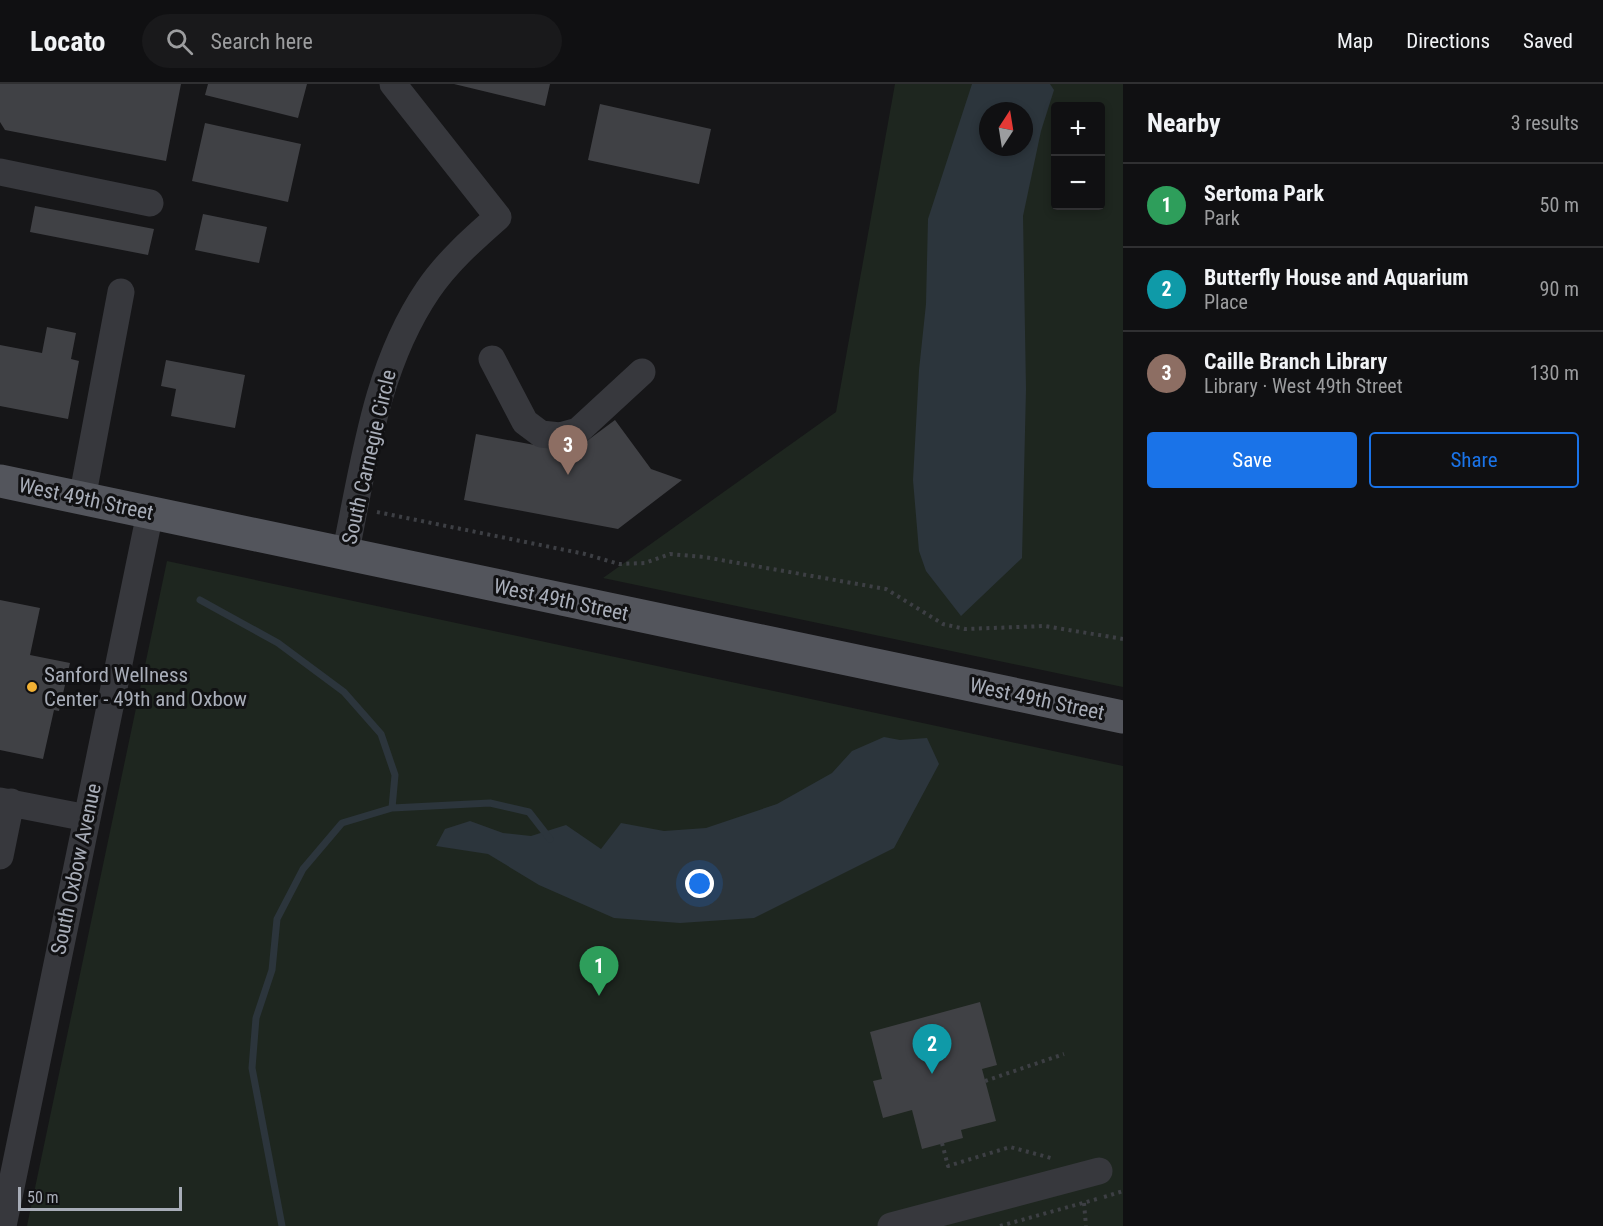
<!DOCTYPE html>
<meta charset="utf-8">
<style>
:root{--surface:#101012;--page:#19191b;--text:#f1f3f6;--muted:#9c9d9f;--line:#303032;--accent:#1a73e8}
body{margin:0;font-family:"Roboto Condensed",sans-serif;background:var(--page);color:var(--text)}
.controls{position:absolute;right:18px;top:18px;display:grid;overflow:hidden;border-radius:6px;box-shadow:0 3px 9px #0003}
.controls button{width:54px;height:54px;display:grid;place-items:center;padding:0;border:0;border-bottom:2px solid var(--line);background:var(--surface);color:var(--text);font:30px sans-serif}
.compass{position:absolute;left:979px;top:18px;width:54px;height:54px;border-radius:50%;background:var(--surface);box-shadow:0 3px 9px #0003;rotate:12deg}
.scale{position:absolute;left:18px;bottom:15px;width:164px;box-sizing:border-box;padding-left:6px;border:3px solid #a8adb8;border-top:0;font-size:16px;line-height:21px;white-space:nowrap;color:#a8adb8;-webkit-text-stroke:4px #111113;paint-order:stroke}
.you{position:absolute;left:700px;top:800px;width:21px;height:21px;margin:-15px;border:4px solid #fff;border-radius:50%;background:#1a73e8;box-shadow:0 0 0 9px #1a73e833}
.badge{display:grid;place-items:center;width:39px;height:39px;border-radius:50%;background:var(--accent);color:#fff;font-size:20px;font-weight:700}
.pin{position:absolute;translate:-50% -50px;filter:drop-shadow(0 2px 3px #0008)}
.pin::after{content:'';position:absolute;top:32px;width:21px;height:18px;background:inherit;clip-path:polygon(0 0,100% 0,50% 100%)}
.list{margin:0;padding:0;list-style:none}
h2{display:flex;justify-content:space-between;align-items:center;height:78px;margin:0;padding:0 24px;font-size:26px}
h2 small{font-size:20px;font-weight:400;color:var(--muted)}
.list li{display:grid;grid-template-columns:39px 1fr auto;gap:18px;align-items:center;box-sizing:border-box;height:84px;padding:0 24px;border-top:2px solid var(--line)}
.list b{display:block;font-size:22px;white-space:nowrap}
.list p{margin:0;font-size:20px;white-space:nowrap;color:var(--muted)}
.list em{font-size:20px;font-style:normal;color:var(--muted)}
.actions{display:flex;gap:12px;padding:18px 24px}
.actions a{flex:1;padding:14px 0;border:2px solid var(--accent);border-radius:6px;text-align:center;font-size:21px;color:var(--accent)}
.actions .main{background:var(--accent);color:#fff}
.icon{flex:none;width:33px;height:33px;fill:none;stroke:currentColor;stroke-width:2;stroke-linecap:round;stroke-linejoin:round}
.map{position:relative;flex:none;width:1123px;height:1142px;overflow:hidden}
header{display:flex;align-items:center;gap:36px;box-sizing:border-box;height:84px;padding:0 30px;background:var(--surface);border-bottom:2px solid var(--line)}
header strong{font-size:28px}
nav{display:flex;gap:33px;margin-inline-start:auto;font-size:21px}
.search{width:420px;height:54px;background:var(--page);display:flex;align-items:center;gap:15px;box-sizing:border-box;padding:0 21px;border-radius:33px;color:var(--muted);font-size:22px}
main{display:flex}
aside{flex:1;background:var(--surface)}
.map>svg:first-child{display:block}
</style>
<header>
<strong>Locato</strong>
<div class="search"><svg class="icon" aria-label="search" viewBox="0 0 24 24"><circle cx="10" cy="10" r="6"/><path d="M15 15l6 6"/></svg>Search here</div>
<nav><a>Map</a><a>Directions</a><a>Saved</a></nav>
</header>
<main>
<div class="map">
<svg width="1123" height="1142" viewBox="0 0 1123 1142">
<rect width="100%" height="100%" fill="#161618"/>
<path fill="#1e261f" fill-rule="evenodd" d="M895 0H1123V603L603 494 836 328ZM1056 22H1100V122H1056ZM988 27H1024V63H988Z
M167 477 1123 682V1142H27Z"/>
<path fill="#2c353c" fill-rule="evenodd" d="M972 0H1050L1054 6 1041 47 1023 132 1026 305 1022 474 961 532 926 487 919 467 913 396 919 286 926 220 928 135ZM988 27H1024V63H988Z
M884 653 900 656 927 654 939 680 894 764 754 834 680 839 614 834 539 801 488 770 436 762 445 745 470 737 503 749 531 752 566 741 601 765 621 739 664 747 706 744 777 720 832 689 852 667Z"/>
<g fill="none" stroke-linecap="round" stroke-linejoin="round">
<path stroke="#2c353c" stroke-width="7" d="M200 516 278 559 344 608 381 650 395 691 392 724
M282 1142 252 984 256 934 272 886 277 835 303 785 342 739 392 724 490 719 529 728 550 755"/>
</g>
<path fill="#404145" d="M0 0H181L166 77 5 46 0 38Z
M208 0H307L298 34 205 11Z
M454 0H550L545 22Z
M600 20 711 45 699 100 588 76Z
M205 39 301 60 288 118 192 97Z
M35 122 154 145 148 171 30 148Z
M203 130 267 143 259 179 195 166Z
M47 243 76 249 71 275 79 277 68 335 0 322V261L42 269Z
M166 276 245 291 235 344 171 332 176 305 161 302Z
M615 336 651 385 682 396 618 445 464 416 476 350 572 368Z
M0 516 40 524 30 571 70 579 59 627 54 626 43 675 0 666Z
M980 918 997 981 982 985 996 1037 961 1046 963 1054 922 1065 912 1026 883 1034 873 997 882 995 870 948Z"/>
<g fill="none" stroke-linecap="round" stroke-linejoin="round">
<path stroke="#3d3f44" stroke-width="4" stroke-dasharray="3 4.5" stroke-linecap="butt" d="M377 428 585 470 619 480 645 479 670 470 704 473 886 505 943 540 965 545 1045 542 1123 555
M985 997 1064 970
M942 1059 948 1082 1010 1063 1051 1074
M1104 1113 1123 1107
M1084 1119 1086 1142
M1000 1142 1097 1115"/>
<path stroke="#37383d" stroke-width="27" d="M0 88 150 119
M492 275 525 338 541 350 560 352 578 347 642 288
M82 415 121 208
M345 471C364 381 375 284 428 206 447 178 473 155 498 133L393 0
M0 717 87 734
M0 772 11 718
M3 1142 150 429
M891 1142 1099 1087"/>
<path stroke="#53555c" stroke-width="33" d="M0 397 1123 633"/>
</g>
<circle fill="#f2b134" stroke="#111113" stroke-width="2" cx="32" cy="603" r="6"/>
<g text-anchor="middle" dominant-baseline="central" stroke-width="6" stroke-linejoin="round" paint-order="stroke">
<g font-size="21" fill="#a8adb8" stroke="#111113">
<text transform="translate(369 373) rotate(-77)">South Carnegie Circle</text>
<text transform="translate(86 415) rotate(12)">West 49th Street</text>
<text transform="translate(561 516) rotate(12)">West 49th Street</text>
<text transform="translate(1037 615) rotate(12)">West 49th Street</text>
<text transform="translate(76 785) rotate(-78)">South Oxbow Avenue</text>
</g>
<g font-size="21" fill="#a8adb8" stroke="#111113" text-anchor="start">
<text x="44" y="591">Sanford Wellness<tspan x="44" dy="24">Center - 49th and Oxbow</tspan></text>
</g>
</g>
</svg>
<div class="controls">
<button>+</button>
<button>−</button>
</div>
<svg class="compass" viewBox="-18 -18 36 36"><path d="M0-13l5 13h-10z" fill="#e53935"/><path d="M0 13l5-13h-10z" fill="#9c9d9f"/></svg>
<div class="scale">50 m</div>
<div class="you"></div>
<div class="pin badge" style="left:599px;top:912px;background:#2e9e5b">1</div>
<div class="pin badge" style="left:932px;top:990px;background:#0f9aa8">2</div>
<div class="pin badge" style="left:568px;top:391px;background:#8d6e63">3</div>
</div>
<aside>
<h2>Nearby<small>3 results</small></h2>
<ul class="list">
<li><span class="badge" style="background:#2e9e5b">1</span><div><b>Sertoma Park</b><p>Park</p></div><em>50 m</em></li>
<li><span class="badge" style="background:#0f9aa8">2</span><div><b>Butterfly House and Aquarium</b><p>Place</p></div><em>90 m</em></li>
<li><span class="badge" style="background:#8d6e63">3</span><div><b>Caille Branch Library</b><p>Library · West 49th Street</p></div><em>130 m</em></li>
</ul>
<div class="actions"><a class="main">Save</a><a>Share</a></div>
</aside>
</main>
